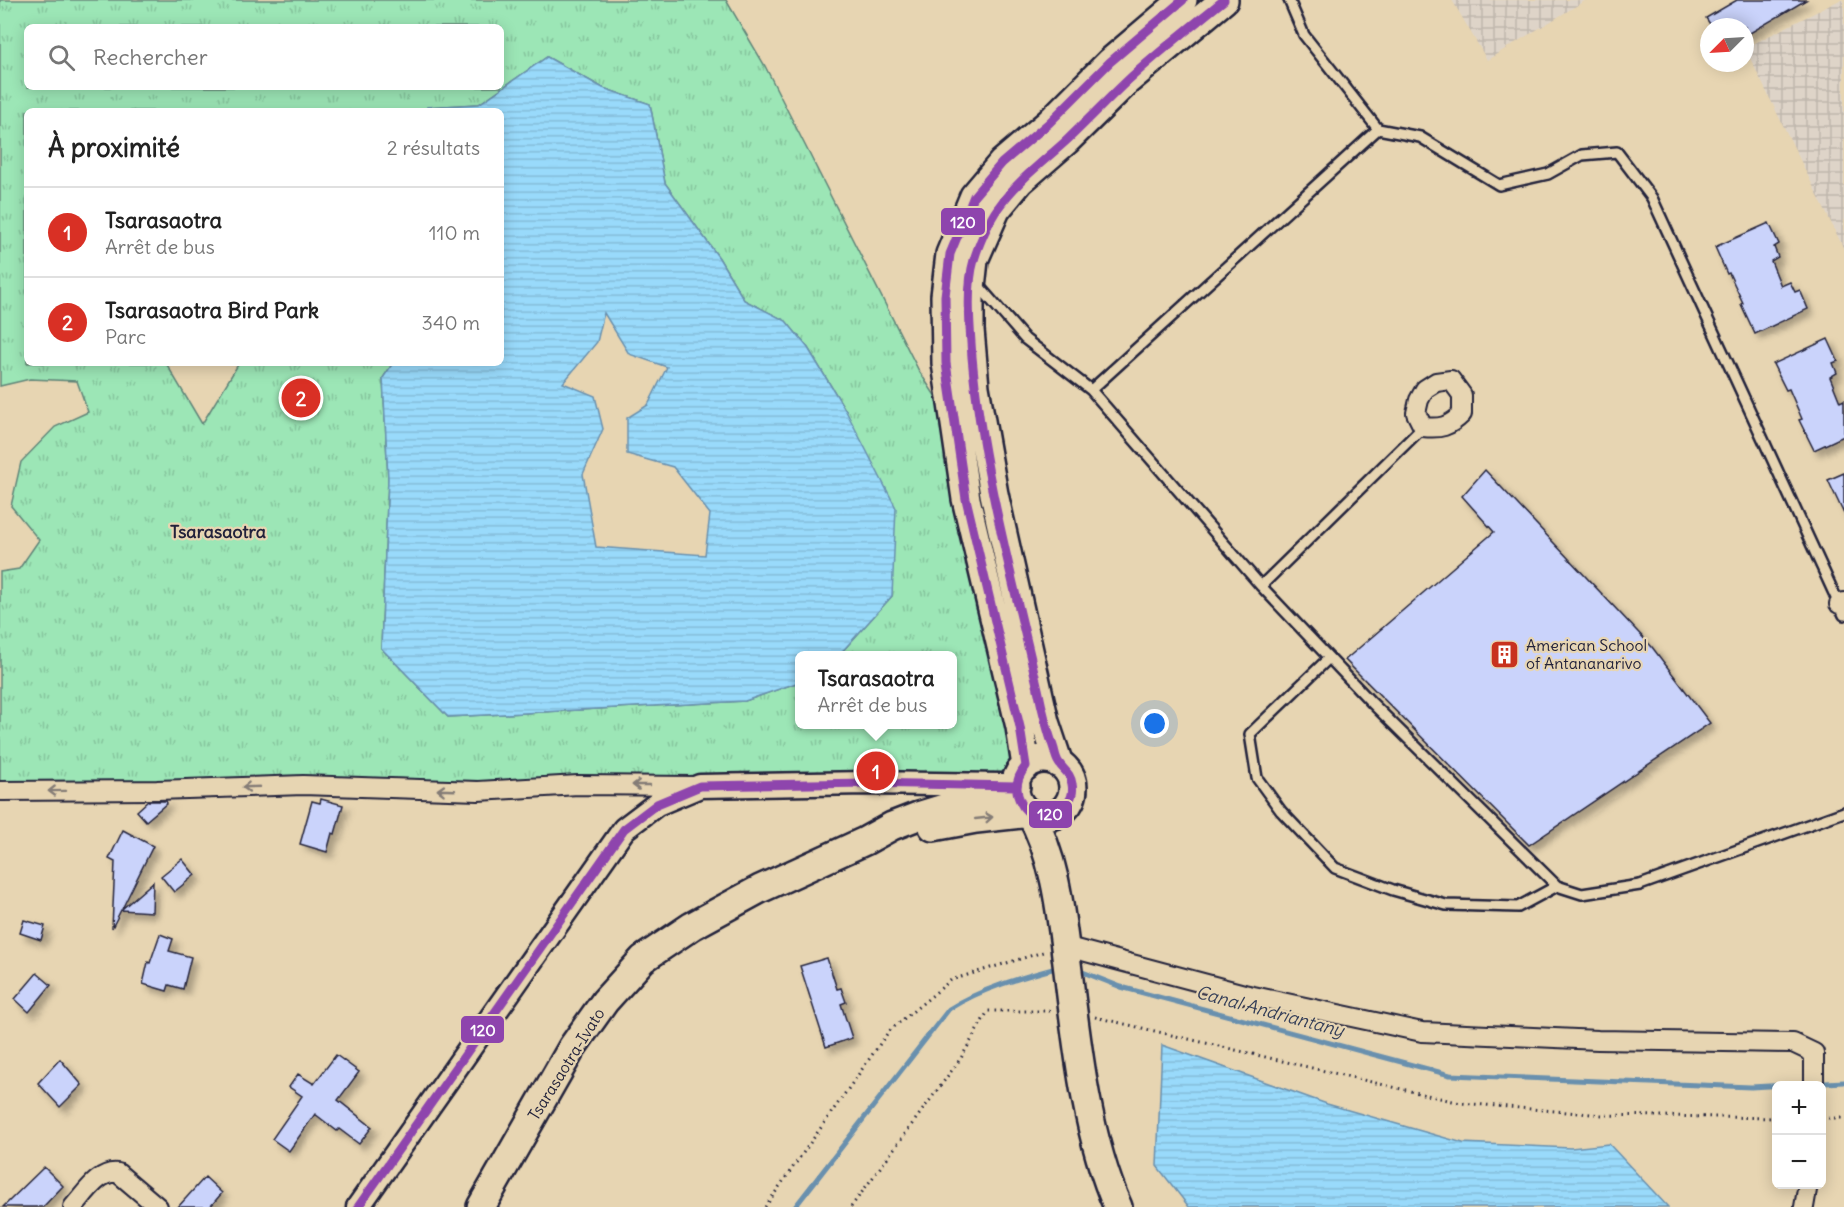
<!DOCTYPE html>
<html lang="fr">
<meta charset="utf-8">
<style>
:root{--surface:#fff;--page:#f2f2f2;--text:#222;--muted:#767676;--line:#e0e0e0;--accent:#d93025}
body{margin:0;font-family:Delius,sans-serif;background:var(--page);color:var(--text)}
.controls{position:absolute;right:18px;bottom:18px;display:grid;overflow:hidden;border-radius:9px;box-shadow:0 3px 15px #0003}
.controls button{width:54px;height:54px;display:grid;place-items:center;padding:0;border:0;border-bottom:2px solid var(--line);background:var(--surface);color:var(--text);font:30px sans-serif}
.compass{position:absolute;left:1700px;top:18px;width:54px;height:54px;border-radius:50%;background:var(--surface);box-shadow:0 3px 15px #0003;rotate:246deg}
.you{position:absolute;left:1155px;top:724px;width:21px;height:21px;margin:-15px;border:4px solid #fff;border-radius:50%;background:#1a73e8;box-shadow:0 0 0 9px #1a73e833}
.badge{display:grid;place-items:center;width:39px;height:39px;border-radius:50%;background:var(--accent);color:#fff;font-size:20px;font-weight:700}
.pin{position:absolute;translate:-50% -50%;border:3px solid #fff;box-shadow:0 2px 6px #0006}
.popup{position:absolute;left:795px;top:651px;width:162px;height:78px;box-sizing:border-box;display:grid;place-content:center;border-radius:9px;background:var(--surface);filter:drop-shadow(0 2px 4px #0005);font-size:20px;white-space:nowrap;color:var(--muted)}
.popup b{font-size:22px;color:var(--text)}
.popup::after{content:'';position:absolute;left:50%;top:100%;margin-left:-12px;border:12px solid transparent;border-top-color:var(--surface)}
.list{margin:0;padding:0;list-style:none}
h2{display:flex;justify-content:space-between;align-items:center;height:78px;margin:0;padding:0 24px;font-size:26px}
h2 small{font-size:20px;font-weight:400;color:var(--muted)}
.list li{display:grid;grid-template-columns:39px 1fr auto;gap:18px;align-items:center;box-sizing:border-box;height:90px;padding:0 24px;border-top:2px solid var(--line)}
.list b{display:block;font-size:22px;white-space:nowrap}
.list p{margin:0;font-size:20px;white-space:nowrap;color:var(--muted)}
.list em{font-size:20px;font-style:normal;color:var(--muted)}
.icon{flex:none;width:33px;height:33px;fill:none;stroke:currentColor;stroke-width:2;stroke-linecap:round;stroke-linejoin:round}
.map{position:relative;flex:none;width:1844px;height:1207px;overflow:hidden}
.search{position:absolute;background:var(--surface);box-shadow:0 3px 15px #0003;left:24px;top:24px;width:480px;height:66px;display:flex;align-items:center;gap:15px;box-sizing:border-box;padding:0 21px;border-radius:9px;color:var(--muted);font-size:22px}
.panel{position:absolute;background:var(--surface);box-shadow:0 3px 15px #0003;left:24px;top:108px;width:480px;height:258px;border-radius:9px}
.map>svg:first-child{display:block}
</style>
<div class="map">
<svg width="1844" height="1207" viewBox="0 0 1844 1207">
<defs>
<pattern id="industrial-grid" width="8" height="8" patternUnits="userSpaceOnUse" patternTransform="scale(1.5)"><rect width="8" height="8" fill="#ded4c8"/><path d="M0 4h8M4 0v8" fill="none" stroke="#beb6ad"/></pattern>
<pattern id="park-tufts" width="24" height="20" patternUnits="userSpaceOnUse" patternTransform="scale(1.5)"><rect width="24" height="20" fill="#9ce6b6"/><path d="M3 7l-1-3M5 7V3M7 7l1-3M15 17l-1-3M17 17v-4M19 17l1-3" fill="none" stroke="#86c59d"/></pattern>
<pattern id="water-rules" width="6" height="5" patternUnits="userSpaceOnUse" patternTransform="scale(1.5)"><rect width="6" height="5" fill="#99dafb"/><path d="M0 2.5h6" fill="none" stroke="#84bbd8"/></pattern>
<filter id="shadow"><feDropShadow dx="5.5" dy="5.5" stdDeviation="3" flood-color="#0004"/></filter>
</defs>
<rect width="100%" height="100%" fill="#e7d5b2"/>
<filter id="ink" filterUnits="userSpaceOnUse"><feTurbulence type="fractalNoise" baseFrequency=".0167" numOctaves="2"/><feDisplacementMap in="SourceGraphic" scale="12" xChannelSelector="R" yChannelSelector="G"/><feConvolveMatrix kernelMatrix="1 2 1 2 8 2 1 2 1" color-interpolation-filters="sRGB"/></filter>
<g filter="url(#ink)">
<path fill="url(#industrial-grid)" d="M1452 0H1586L1487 60Z
M1840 0H1844V249L1745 48Z"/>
<path fill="url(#park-tufts)" stroke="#5f8478" stroke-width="1.5" fill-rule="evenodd" d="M0 0H726L765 66 919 371 951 420 1013 763 1009 776 0 791V572L19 569 39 540 11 506 21 462 55 427 88 412 77 381 30 379 0 386ZM27 27H501V87H27ZM547 57 603 88 650 104 665 183 719 258 744 300 786 321 808 348 846 411 892 596 839 655 952 656V724H800L799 682 745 701 448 717 381 648 388 479 383 378 393 363H239L202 424 166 363H27V111H429L428 107 479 104Z"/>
<path fill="url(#water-rules)" stroke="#6990ae" stroke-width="1.5" fill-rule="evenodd" d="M547 57 603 88 650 104 665 183 719 258 744 300 786 321 808 348 846 411 896 508 892 596 839 655 800 656 799 682 745 701 448 717 381 648 388 479 383 378 393 363H501V111H429L427 107 479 104ZM604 313 629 354 667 367 648 405 627 418V454L673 467 710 514 705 555 596 547 583 474 603 429 595 396 563 383 597 342Z
M1162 1045 1327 1104 1463 1143 1571 1148 1609 1144 1668 1207H1189L1157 1166Z"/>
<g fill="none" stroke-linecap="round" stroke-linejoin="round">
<path stroke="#6990ae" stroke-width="5" d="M1075 969 1121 987 1450 1075 1751 1087 1844 1082
M795 1207 949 1009C982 988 1023 977 1060 967"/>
</g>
<path fill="#cad3fb" stroke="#22223b" stroke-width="1.5" filter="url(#shadow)" d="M1737 0H1806L1745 36V27H1712L1706 18Z
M1769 223 1779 244 1774 247 1778 257 1771 261 1781 286 1790 282 1795 292 1800 290 1808 309 1755 334 1741 304 1743 303 1729 273 1727 274 1715 247Z
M1828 339 1838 361 1833 363 1837 373 1830 377 1840 402 1844 400V436L1814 450 1799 420 1802 419 1789 389 1786 390 1773 364Z
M1485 470 1652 647 1710 723 1529 845 1345 660 1494 532 1462 496Z
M1844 473V514L1828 480Z
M321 799 343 805 335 834 332 833 327 852 300 844 312 801 320 803Z
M148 801H166L167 803 146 821 137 811Z
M123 830 153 846 122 909 153 882 152 912 121 910 112 928 115 862 109 859Z
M182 859 195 875 174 892 161 876Z
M24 920 45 926 41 940 20 933Z
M160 934 173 939 169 951 191 957 183 989 169 985 167 991 143 984 148 962 150 963Z
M827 958 837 989 841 988 846 1002 841 1004 852 1038 826 1047 800 966Z
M37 973 51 985 29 1012 15 999Z
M336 1055 359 1072 338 1100 372 1127 359 1144 339 1129 337 1131 315 1114 289 1151 272 1139 302 1096 289 1087 298 1074 314 1084Z
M60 1059 82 1085 60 1107 38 1083Z
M44 1167 63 1186 43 1207H3Z
M205 1177 222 1193 210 1207H178Z"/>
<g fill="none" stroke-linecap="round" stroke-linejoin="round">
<defs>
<path id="service" d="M1378 129 1420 137 1499 185 1548 174 1582 155 1617 152 1652 198 1844 615
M978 285 1025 339 1091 390 1261 586 1372 703 1557 886 1582 894 1640 885 1844 812
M1091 390 1378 129 1304 35 1289 0
M1261 586 1423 427
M1329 658 1250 734 1257 778 1281 811 1335 868 1393 890 1446 905 1518 907 1557 886"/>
<path id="minor" d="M1451 380 1462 395V414C1449 427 1440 429 1423 427L1416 413 1419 400 1425 389 1436 382Z
M1839 604 1844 602
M0 791 157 790 303 785 478 791 578 785 695 786
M1064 946 1244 994 1422 1032 1598 1040 1793 1043 1814 1053V1086
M73 1207C85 1194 99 1170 118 1173L158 1207
M1804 1207 1808 1184"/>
<path id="tertiary" d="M358 1207 624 829 657 804 700 786 866 783 1003 785"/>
<path id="secondary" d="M1015 788a29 29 0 1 1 58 0a29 29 0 1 1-58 0Z
M1059 764 1045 722 994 494 975 387 970 330V297L974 260 996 210 1020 181 1066 141 1127 81 1224 0
M1026 766 1020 727 966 499 946 363 945 296 950 254 974 196 1002 163 1049 123 1110 62 1183 0
M1030 813C1057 861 1061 917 1068 971 1077 1046 1087 1138 1118 1207
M933 827 976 819 1030 813
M481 1207 573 1046 605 1001 643 959 692 926 760 889 865 841 892 826 918 816 1016 786"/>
</defs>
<use href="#service" stroke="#22223b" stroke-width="14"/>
<use href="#minor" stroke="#22223b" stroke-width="22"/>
<use href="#tertiary" stroke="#22223b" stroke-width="27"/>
<use href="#secondary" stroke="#22223b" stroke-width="32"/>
<path stroke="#22223b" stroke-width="3" stroke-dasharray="1.5 4.5" stroke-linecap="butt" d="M1095 1017 1461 1103 1602 1115 1776 1118
M1822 1118H1844
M765 1207 889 1031 951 980 1043 952
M851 1207 961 1058 988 1011H1050"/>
<use href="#service" stroke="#e7d5b2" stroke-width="9"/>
<use href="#minor" stroke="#e7d5b2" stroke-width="18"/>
<use href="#tertiary" stroke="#e7d5b2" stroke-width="22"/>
<use href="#secondary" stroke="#e7d5b2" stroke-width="27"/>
<defs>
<path id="bus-1" d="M1183 0 1110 62 1049 123 1002 163 974 196 950 254 945 296 946 363 966 499 1020 727 1026 766C1016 778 1014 790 1021 803 1033 829 1078 812 1072 784 1070 772 1064 771 1059 763 1056 759 1055 753 1054 749 1047 729 1042 709 1038 689 1013 580 982 469 972 357 970 328 966 287 974 260 978 246 989 220 998 208 1017 181 1043 162 1067 140 1087 121 1106 101 1126 82 1157 53 1191 27 1224 0
M358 1207 624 829 657 804 700 786 866 783 1016 786"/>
</defs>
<use href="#bus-1" stroke="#e7d5b2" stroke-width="14"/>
<use href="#bus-1" stroke="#8e44ad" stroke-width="9"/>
</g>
<defs><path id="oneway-shaft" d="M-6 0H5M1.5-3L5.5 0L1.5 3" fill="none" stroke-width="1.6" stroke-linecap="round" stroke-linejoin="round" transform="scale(1.5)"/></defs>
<g stroke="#847c76">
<use href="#oneway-shaft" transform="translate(641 785) rotate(-180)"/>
<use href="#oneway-shaft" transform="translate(251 787) rotate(178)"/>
<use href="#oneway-shaft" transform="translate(446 790) rotate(-178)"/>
<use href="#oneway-shaft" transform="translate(57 791) rotate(179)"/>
<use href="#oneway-shaft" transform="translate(984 818) rotate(-6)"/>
</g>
</g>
<defs>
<symbol id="building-square" viewBox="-11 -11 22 22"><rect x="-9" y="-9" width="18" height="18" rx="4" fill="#c8321e" stroke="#e7d5b2"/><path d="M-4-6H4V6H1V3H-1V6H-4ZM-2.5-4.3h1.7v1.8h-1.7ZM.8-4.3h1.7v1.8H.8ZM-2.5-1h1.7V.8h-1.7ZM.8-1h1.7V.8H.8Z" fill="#fff"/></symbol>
</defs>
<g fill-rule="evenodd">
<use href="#building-square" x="1488" y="638" width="33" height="33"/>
</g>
<g text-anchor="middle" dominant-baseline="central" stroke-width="4.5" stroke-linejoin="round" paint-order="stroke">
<g font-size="16" fill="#22223b" stroke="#e7d5b2" text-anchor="start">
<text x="1526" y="645">American School<tspan x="1526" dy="18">of Antananarivo</tspan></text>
</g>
<g font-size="16" fill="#22223b" stroke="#e7d5b2">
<text transform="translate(566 1064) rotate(-58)">Tsarasaotra-Ivato</text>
</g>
<g font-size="18" font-weight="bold" fill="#22223b" stroke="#e7d5b2">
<text x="218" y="531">Tsarasaotra</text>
</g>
<g font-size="18" font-style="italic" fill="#343e58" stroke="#e7d5b2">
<text transform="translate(1270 1011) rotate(15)">Canal Andriantany</text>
</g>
</g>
<g stroke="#e7d5b2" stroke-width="2">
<rect x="940" y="207" width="46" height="29" rx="6" fill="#8e44ad"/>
<rect x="1028" y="800" width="45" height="29" rx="6" fill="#8e44ad"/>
<rect x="460" y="1015" width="45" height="29" rx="6" fill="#8e44ad"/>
</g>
<g font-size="16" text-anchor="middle" font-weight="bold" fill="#fff">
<text x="963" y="228">120</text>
<text x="1050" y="820">120</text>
<text x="483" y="1036">120</text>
</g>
</svg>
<div class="controls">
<button>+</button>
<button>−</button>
</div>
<svg class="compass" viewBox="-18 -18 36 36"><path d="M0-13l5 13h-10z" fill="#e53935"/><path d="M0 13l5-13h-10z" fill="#767676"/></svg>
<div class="you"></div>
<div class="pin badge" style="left:876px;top:771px">1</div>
<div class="popup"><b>Tsarasaotra</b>Arrêt de bus</div>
<div class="pin badge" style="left:301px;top:398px">2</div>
<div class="search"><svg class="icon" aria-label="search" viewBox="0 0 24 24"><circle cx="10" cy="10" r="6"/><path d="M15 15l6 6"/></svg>Rechercher</div>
<section class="panel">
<h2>À proximité<small>2 résultats</small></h2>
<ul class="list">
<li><span class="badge">1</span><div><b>Tsarasaotra</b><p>Arrêt de bus</p></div><em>110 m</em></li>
<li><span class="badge">2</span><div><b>Tsarasaotra Bird Park</b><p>Parc</p></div><em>340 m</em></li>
</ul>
</section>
</div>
